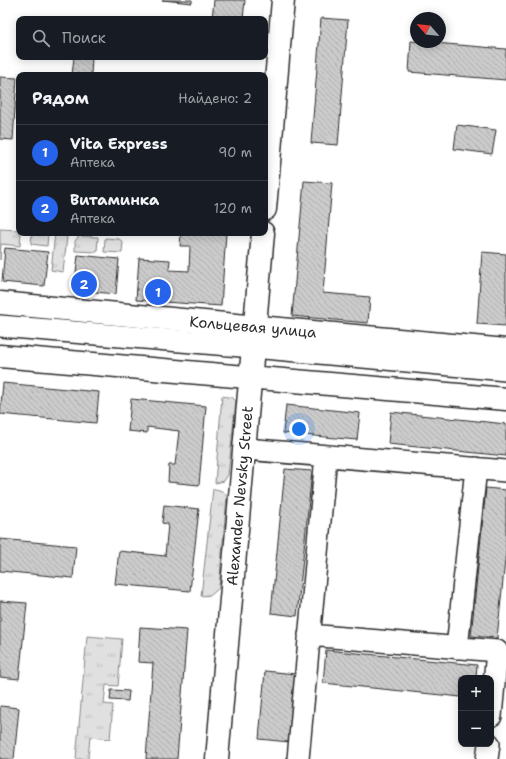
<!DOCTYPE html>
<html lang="ru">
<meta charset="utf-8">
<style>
:root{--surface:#171b24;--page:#242831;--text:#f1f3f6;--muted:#9ea1a6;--line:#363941;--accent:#2563eb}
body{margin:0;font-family:"Shantell Sans",sans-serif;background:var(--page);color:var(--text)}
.controls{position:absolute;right:12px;bottom:12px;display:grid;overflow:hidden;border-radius:8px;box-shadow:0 2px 10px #0003}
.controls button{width:36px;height:36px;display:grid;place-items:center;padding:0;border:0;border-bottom:1px solid var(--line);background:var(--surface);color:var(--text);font:20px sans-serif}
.compass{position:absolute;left:410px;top:12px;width:36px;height:36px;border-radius:50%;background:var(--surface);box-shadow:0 2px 10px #0003;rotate:298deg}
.you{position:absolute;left:299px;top:429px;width:14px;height:14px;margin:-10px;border:3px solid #fff;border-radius:50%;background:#1a73e8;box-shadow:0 0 0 6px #1a73e833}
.badge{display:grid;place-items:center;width:26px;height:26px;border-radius:50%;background:var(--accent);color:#fff;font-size:13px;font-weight:700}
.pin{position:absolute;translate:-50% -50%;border:2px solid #fff;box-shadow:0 1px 4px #0006}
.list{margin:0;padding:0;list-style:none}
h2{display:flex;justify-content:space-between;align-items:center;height:52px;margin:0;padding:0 16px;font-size:17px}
h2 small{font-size:13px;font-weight:400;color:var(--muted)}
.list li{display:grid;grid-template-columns:26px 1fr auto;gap:12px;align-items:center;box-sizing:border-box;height:56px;padding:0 16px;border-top:1px solid var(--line)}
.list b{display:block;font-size:15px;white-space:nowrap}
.list p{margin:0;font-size:13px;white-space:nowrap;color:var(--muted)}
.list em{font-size:13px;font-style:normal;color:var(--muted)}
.icon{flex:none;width:22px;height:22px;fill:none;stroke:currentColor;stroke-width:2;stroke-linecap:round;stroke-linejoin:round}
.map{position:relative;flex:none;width:506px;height:759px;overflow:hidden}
.search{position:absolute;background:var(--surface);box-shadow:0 2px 10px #0003;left:16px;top:16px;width:252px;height:44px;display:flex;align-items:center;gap:10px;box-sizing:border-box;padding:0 14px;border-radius:8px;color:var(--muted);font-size:15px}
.panel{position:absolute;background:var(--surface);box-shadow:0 2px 10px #0003;left:16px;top:72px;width:252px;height:164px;border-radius:8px}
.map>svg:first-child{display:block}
</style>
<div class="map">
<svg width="506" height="759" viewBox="0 0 506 759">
<defs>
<pattern id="grass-tufts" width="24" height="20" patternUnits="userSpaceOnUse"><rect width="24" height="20" fill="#e0e0e0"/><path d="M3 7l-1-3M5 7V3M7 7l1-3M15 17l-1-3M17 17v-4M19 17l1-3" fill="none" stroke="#c0c0c0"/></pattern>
<pattern id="building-back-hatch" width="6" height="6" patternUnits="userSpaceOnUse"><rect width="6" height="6" fill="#cbcbcb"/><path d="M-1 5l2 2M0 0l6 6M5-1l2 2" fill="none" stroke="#aeaeae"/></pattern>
</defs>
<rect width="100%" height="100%" fill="#fff"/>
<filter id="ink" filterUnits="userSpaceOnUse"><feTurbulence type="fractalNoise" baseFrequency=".025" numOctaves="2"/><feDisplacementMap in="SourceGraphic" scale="8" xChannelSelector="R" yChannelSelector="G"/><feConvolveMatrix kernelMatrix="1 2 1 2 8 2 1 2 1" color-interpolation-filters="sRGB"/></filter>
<g filter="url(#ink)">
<path fill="url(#grass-tufts)" stroke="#868686" d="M0 229 19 230V233H21L20 246 1 244 0 260Z
M32 233H48L47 246 31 244Z
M55 233 63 234 67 237 63 272 51 270Z
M79 236 98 237 97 252 75 251V241Z
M105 238 119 239 123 242 122 253 104 252Z
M222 396 233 398 236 401 228 475 224 481 215 483Z
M213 489C219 489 223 491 227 496L219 588 211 595 201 596Z
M87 636 122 639 118 686 106 685 104 704 113 705 110 739 90 737 88 759H76Z"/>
<path fill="url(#building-back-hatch)" stroke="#2b2b2b" d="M162 0H192V3Z
M214 0H245L243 19H212Z
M321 18 348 20 338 145 311 143Z
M411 41 506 49V80L409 72Z
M74 57H92L91 75H72Z
M0 77 17 78 13 140 0 139Z
M457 125 496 130 492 154 454 149Z
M304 181 332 183 323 293 370 297 368 323 292 316Z
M181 233H226L221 306 136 300 139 258 170 260 169 270 189 271 190 246H180Z
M5 248 48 252 44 286 2 282Z
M482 252 506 254V326L477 324Z
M78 255 119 259 116 294 74 290Z
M3 383 99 392 96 423 0 414Z
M131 399 206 406 199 485 168 482 169 465H175L179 431 147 427V433L128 431Z
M286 405 360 413 357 440 283 433Z
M391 412 506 424V456L388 444Z
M285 469 312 471 297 616 271 613Z
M486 488 506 490V551L497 638 471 636Z
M164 505 199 509 190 591 115 584 119 551 165 556 168 524 162 523Z
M0 539 76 546 73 578 0 571Z
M0 601 27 603 19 679 0 677Z
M140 627 187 630 177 759H146L153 663 138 662Z
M326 650 477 665 476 678H461V697L323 683Z
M265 671 296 674 289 742 259 739Z
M111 690 129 691 128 701 110 700Z
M0 706 19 708 14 759H0Z"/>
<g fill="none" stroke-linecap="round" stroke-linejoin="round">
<defs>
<path id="minor" d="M0 326 253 347 506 370
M245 449 506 471
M309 635 497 651 491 716
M457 648 476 468
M298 759 326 456
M487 759 489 744"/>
<path id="major" d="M265 209 283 0
M0 303 506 350
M0 356 506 399
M217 759 263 233"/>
</defs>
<use href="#minor" stroke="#2b2b2b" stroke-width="24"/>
<use href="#major" stroke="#2b2b2b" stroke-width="25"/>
<use href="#minor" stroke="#fff" stroke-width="21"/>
<use href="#major" stroke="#fff" stroke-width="22"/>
</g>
</g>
<g text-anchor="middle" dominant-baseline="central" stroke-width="4" stroke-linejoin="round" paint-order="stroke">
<g font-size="15" fill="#2b2b2b" stroke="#fff">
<text transform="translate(253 327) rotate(5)">Кольцевая улица</text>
<text transform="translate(240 496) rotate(-85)">Alexander Nevsky Street</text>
</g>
</g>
</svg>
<div class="controls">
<button>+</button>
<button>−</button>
</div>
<svg class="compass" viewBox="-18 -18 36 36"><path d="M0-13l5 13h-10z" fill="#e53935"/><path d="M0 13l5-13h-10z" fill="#9ea1a6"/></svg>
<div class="you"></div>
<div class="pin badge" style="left:158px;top:292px">1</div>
<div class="pin badge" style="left:84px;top:284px">2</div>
<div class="search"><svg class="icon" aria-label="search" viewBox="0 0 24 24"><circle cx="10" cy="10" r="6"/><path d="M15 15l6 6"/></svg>Поиск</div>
<section class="panel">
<h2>Рядом<small>Найдено: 2</small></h2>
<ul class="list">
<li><span class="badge">1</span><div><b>Vita Express</b><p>Аптека</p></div><em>90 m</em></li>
<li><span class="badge">2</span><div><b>Витаминка</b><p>Аптека</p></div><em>120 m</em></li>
</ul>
</section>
</div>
